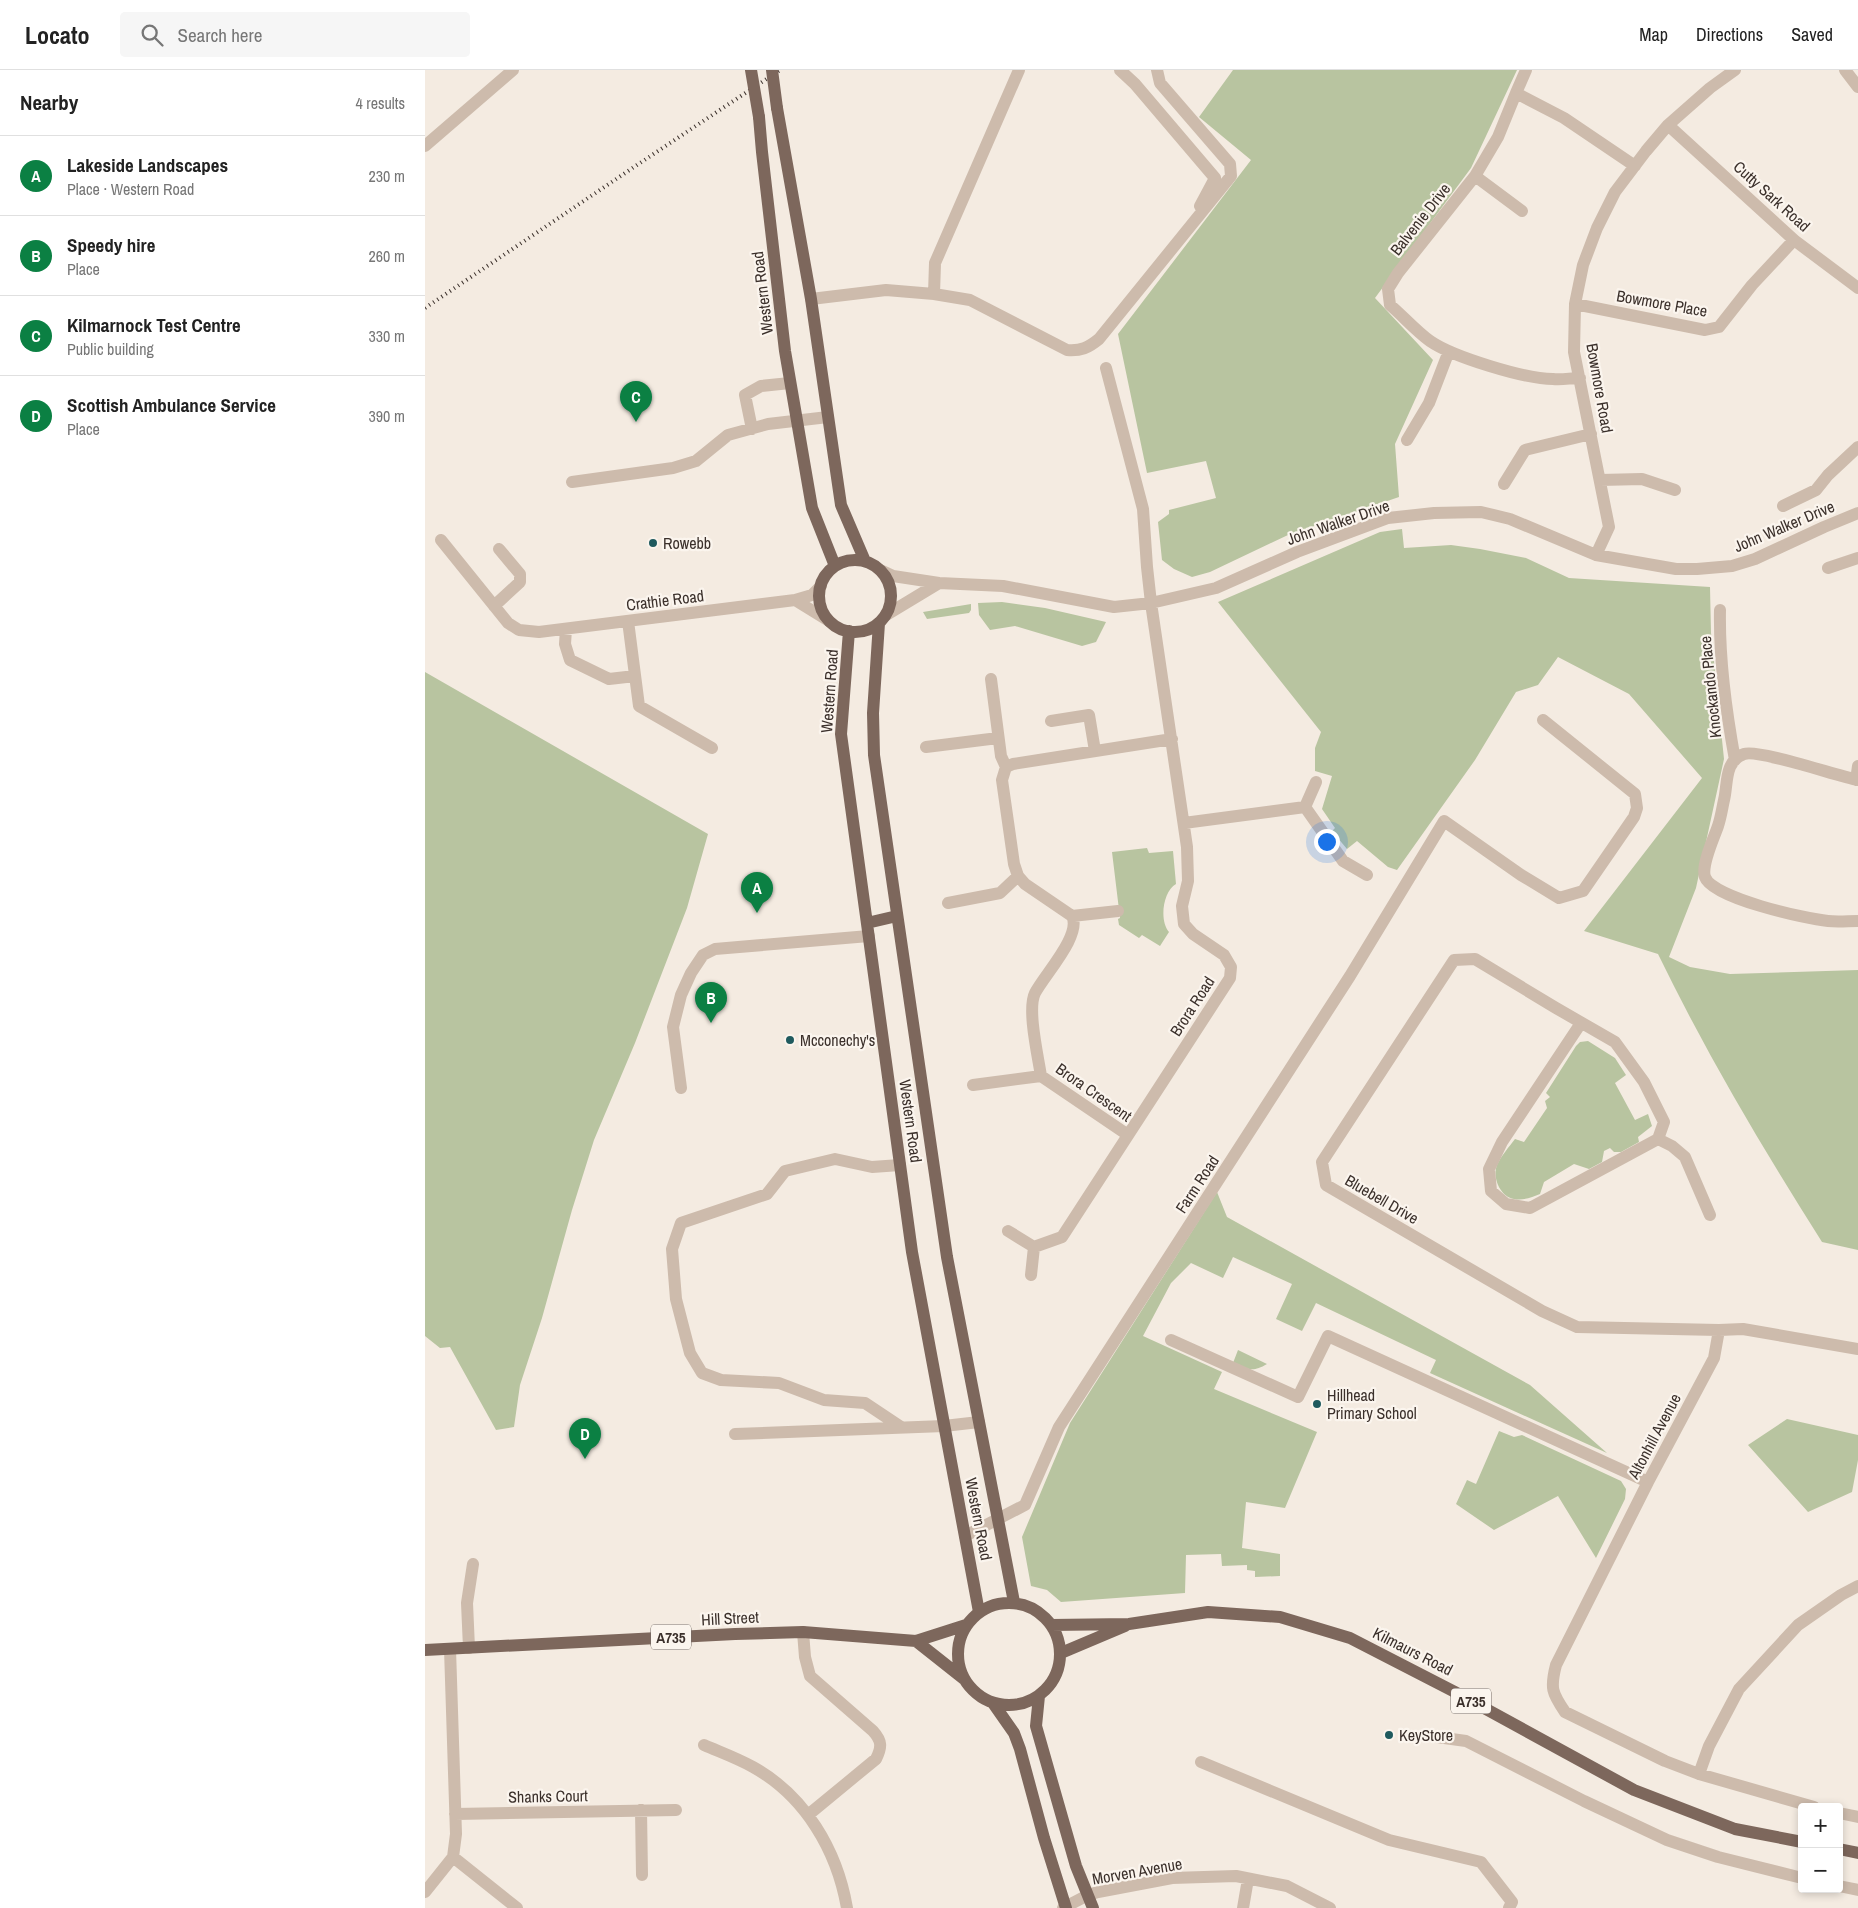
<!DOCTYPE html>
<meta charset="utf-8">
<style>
:root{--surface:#fff;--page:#f6f6f6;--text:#222;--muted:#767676;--line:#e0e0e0;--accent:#0b8043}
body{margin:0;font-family:"Archivo Narrow",sans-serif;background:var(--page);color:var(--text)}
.controls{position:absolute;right:15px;bottom:15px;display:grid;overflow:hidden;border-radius:5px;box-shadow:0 2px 8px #0003}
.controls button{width:45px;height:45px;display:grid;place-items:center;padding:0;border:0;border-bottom:1px solid var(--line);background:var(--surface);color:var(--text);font:25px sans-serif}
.you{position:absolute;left:901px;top:771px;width:18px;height:18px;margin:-12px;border:4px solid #fff;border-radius:50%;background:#1a73e8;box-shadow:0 0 0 8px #1a73e833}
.badge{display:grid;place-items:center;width:32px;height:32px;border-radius:50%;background:var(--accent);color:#fff;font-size:16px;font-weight:700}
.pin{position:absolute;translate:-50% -41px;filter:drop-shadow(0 1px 2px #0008)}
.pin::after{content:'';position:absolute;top:26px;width:18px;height:15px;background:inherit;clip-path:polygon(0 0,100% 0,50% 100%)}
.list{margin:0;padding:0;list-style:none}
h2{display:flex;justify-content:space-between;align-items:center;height:65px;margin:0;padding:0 20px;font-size:21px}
h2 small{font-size:16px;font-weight:400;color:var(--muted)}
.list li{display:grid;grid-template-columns:32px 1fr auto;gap:15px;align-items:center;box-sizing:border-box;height:80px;padding:0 20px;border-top:1px solid var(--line)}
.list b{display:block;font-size:19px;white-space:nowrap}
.list p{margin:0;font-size:16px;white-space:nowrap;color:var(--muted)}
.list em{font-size:16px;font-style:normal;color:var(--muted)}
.icon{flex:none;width:28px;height:28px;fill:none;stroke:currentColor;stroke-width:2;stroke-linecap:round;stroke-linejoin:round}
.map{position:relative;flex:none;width:1433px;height:1838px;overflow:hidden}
header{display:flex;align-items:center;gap:30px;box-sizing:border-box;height:70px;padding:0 25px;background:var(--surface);border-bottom:1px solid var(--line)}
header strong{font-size:24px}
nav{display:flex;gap:28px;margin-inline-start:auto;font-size:18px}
.search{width:350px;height:45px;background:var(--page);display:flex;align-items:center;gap:12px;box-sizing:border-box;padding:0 18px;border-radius:5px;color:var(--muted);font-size:19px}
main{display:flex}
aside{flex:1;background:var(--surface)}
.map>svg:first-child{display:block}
</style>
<header>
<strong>Locato</strong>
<div class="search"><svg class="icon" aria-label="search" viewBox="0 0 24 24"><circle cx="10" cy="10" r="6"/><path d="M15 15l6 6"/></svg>Search here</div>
<nav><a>Map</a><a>Directions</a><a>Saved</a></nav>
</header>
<main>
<aside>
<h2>Nearby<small>4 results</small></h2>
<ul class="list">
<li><span class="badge">A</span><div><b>Lakeside Landscapes</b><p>Place · Western Road</p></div><em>230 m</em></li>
<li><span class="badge">B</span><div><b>Speedy hire</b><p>Place</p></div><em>260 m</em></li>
<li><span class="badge">C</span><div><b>Kilmarnock Test Centre</b><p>Public building</p></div><em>330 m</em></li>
<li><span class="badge">D</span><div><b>Scottish Ambulance Service</b><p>Place</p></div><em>390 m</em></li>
</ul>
</aside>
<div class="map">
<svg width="1433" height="1838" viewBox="0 0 1433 1838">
<rect width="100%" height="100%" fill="#f4ebe1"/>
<path fill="#b8c4a0" d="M808 0H1092L1046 98 950 228 1008 290 970 374 974 427 863 465 785 502 767 507 749 499 737 490 733 452 744 444V440L791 428 781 391 722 403 693 264 826 90 774 47Z
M977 459 979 478 1026 475 1055 479 1101 488 1144 508 1285 517 1286 563 1299 689 1271 818 1244 887 1265 897 1305 904 1433 900V1180L1397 1172C1338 1079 1281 983 1233 884L1159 861 1277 708 1204 624 1133 587 1113 615 1091 622 1050 690 972 800 963 797 932 771 922 779 907 761 910 758 897 739 907 706 890 701V678L896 662 793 532 955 462Z
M577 532 620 538 681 552 671 572 657 576 590 556 565 560 554 545 553 533Z
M546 534V540L544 543 502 549 498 542Z
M0 602 283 764 262 838 210 973 169 1070 147 1140 117 1248 95 1315 89 1357 71 1360 25 1277 15 1278 0 1266Z
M722 778 724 783 748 781 751 814C738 821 734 851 744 862L735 876 717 865 714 868 694 855 693 849 695 848 687 782Z
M1163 971 1190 988 1201 1005 1190 1013 1210 1050 1223 1044 1227 1056 1213 1067 1214 1072 1196 1082H1189L1185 1078 1179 1081 1177 1092 1164 1099 1149 1094 1119 1112 1115 1124C1107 1127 1098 1131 1089 1129 1075 1127 1067 1107 1072 1095 1076 1086 1084 1077 1090 1069L1099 1072 1122 1038 1120 1031 1125 1027 1121 1023 1151 976 1155 972Z
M792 1122 802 1147 1105 1315 1182 1383 1005 1303 1011 1290 891 1233 877 1261 851 1249 867 1214 808 1187 798 1208 766 1193 746 1213 718 1266 797 1302 789 1319 892 1362 860 1438 821 1432 817 1478 855 1484V1506L830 1507V1501L822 1500V1495L797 1496 796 1484 761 1485 760 1523 636 1532 622 1520 606 1516 597 1467 645 1353Z
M813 1280 842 1294C827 1303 823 1299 808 1293Z
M1362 1349 1433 1365V1390L1427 1422 1383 1442 1323 1375Z
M1074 1361 1089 1367 1097 1365 1196 1411 1201 1419 1200 1429 1171 1488 1133 1426 1069 1460 1031 1434 1042 1410 1051 1414Z"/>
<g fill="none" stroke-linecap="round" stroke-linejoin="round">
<path stroke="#cdbbac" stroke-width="12" d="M695 0 710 14 790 108 775 136
M1420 0 1433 17
M1091 23 1101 0
M1243 55 1369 170 1433 218
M0 76 88 0
M1050 106 1097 141
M509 224 510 193 594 0
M386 229 461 220 509 224 545 230 642 280C656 281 663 278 674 269L806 106 805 94 735 13 732 0
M1150 234 1280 260 1294 257 1327 215 1369 170
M1155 308C1146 308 1137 310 1128 309 1100 309 1028 287 1005 271 991 261 978 246 965 235L963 219 973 203 1050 106 1073 67 1091 23 1139 48 1210 96
M327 359 320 325 336 316 365 313
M982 370 1004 333 1024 281
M1175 410 1217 409 1250 420
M147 412 248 398 271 391 303 365 343 354 403 347
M1079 414 1100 380 1166 364
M1358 436 1391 420 1403 405 1433 377
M16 470 83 553 94 560 114 562 370 530 387 525 396 516
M1171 485 1184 457 1149 282 1150 234 1158 195 1172 158 1190 122 1221 81 1243 55 1285 18 1310 0
M1403 498 1433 488
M455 500 468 506 514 513 578 516 689 537 726 533 791 518 872 482 963 448 1009 443 1056 442 1085 449 1171 485 1251 499H1272L1307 496 1330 489 1399 457 1433 443
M370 530 404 551
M69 536 95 512V504L74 479
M1295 540C1294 590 1301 641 1310 690
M461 545 514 513
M203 551 214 636 287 678
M141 559 140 574 145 590 184 609 210 606
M566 609 576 686 581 697 577 710 589 794 593 806 600 814 647 846C657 865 620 904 610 923 602 939 613 986 616 1006L703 1065
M626 651 664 645 670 681
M501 677 573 668
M581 697 588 694 747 669
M1431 710 1433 696
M1433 710C1412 706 1334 679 1319 684 1299 691 1303 714 1299 730 1297 739 1296 747 1293 756 1289 768 1276 795 1280 807 1287 828 1381 849 1403 851 1413 852 1423 851 1433 851
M880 737 918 791 942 805
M759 753 880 737 891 712
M523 833 575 823 593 806
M647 846 693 841
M1156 953 1077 1072 1064 1099 1066 1121 1081 1134 1105 1138 1233 1069 1239 1052 1219 1012 1190 972 1131 938 1050 889 1029 890 897 1092 901 1115 1117 1241 1152 1257 1294 1260
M548 1015 616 1006
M256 1018 248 957 256 925 266 903 278 885 290 879 444 866
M1233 1069 1247 1076 1260 1087 1285 1145
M475 1095 447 1097 410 1089 360 1101 342 1124 256 1153 247 1179 251 1229 265 1283 277 1303 296 1310 354 1313 399 1330 440 1333 476 1357
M583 1161 609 1177
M606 1205 609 1177 637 1167 805 908 806 897 799 885 768 864 759 854 757 836 763 811 762 777 726 533 722 497 718 439 681 298
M746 1270 873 1327 903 1266 1223 1412
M310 1364 519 1356 554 1352
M540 1466 600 1435 634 1357 925 906 1019 751 1096 805 1134 828 1158 821 1209 747 1212 738 1210 724 1118 650
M378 1562 380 1587 385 1606 448 1661C457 1671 457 1677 451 1689L383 1745
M44 1578 42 1533 48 1494
M1012 1667 1041 1671 1159 1731 1242 1770 1293 1787 1377 1808
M279 1675C295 1682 312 1688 328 1697 380 1726 412 1780 422 1838
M776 1692 964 1770 1056 1792 1087 1832 1084 1838
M1274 1704 1284 1676 1314 1619 1373 1555 1416 1525 1433 1516
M1389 1737 1274 1704 1240 1691 1140 1642C1127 1623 1125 1618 1131 1595L1223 1412 1289 1288 1294 1260 1318 1259 1433 1279
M216 1740 217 1805
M1414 1743 1433 1747
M30 1744 251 1740
M28 1787 92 1838
M1414 1816 1433 1820
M0 1822 28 1787 31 1764 25 1579
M638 1838 663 1825 673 1822 747 1808 811 1806 862 1816 905 1838
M818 1838 823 1809"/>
<path stroke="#7d675c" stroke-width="12" d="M352 38 386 229 416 435 440 491
M334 47 337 82 360 281 387 438 410 496
M394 526a36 36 0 1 1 72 0a36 36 0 1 1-72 0Z
M454 553 448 643 449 685 522 1187 589 1532
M424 561 416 664 487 1182 554 1542
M442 853 472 846
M533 1584a51 51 0 1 1 102 0a51 51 0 1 1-102 0Z
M626 1555 704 1554 783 1542 855 1547 925 1568 1028 1621 1209 1720 1310 1759 1377 1772
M491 1571 539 1609
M0 1580 310 1564 378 1562 491 1571 541 1555
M636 1583 700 1556
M614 1626 611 1656 651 1796 668 1838
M568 1633 589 1663 595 1679 619 1768 641 1838
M1414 1779 1433 1783"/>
<path stroke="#3b302b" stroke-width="4" stroke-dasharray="1 4" stroke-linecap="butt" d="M0 238 212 95 355 0"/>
<path stroke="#7d675c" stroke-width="12" d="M326 0 334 47
M347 0 352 38"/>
</g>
<g fill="#1f5a5e" stroke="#fbf5ee" stroke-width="2">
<circle cx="228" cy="473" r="5"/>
<circle cx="365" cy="970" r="5"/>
<circle cx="892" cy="1334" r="5"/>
<circle cx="964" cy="1665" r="5"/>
</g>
<g text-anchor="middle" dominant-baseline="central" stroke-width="4.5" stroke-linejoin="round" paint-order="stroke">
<g fill="#fbf5ee" stroke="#756b66" stroke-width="1">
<rect x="226" y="1554.5" width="40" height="25" rx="4"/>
<rect x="1026" y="1618.5" width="40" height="25" rx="4"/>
</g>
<g font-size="15" font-weight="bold" fill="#3b302b">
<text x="246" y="1567">A735</text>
<text x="1046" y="1631">A735</text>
</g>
<g font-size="16" fill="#3b302b" stroke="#fbf5ee">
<text transform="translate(1347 126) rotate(42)">Cutty Sark Road</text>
<text transform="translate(995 149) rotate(-52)">Balvenie Drive</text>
<text transform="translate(337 223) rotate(-97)">Western Road</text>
<text transform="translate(1237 233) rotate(10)">Bowmore Place</text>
<text transform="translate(1175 318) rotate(80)">Bowmore Road</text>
<text transform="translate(913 452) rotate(-19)">John Walker Drive</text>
<text transform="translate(1359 456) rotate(-23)">John Walker Drive</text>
<text transform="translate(240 530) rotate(-7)">Crathie Road</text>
<text transform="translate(1285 617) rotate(-96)">Knockando Place</text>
<text transform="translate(404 621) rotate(-86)">Western Road</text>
<text transform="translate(767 936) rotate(-57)">Brora Road</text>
<text transform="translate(669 1022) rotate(35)">Brora Crescent</text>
<text transform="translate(486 1051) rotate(82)">Western Road</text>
<text transform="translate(772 1114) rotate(-57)">Farm Road</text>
<text transform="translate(957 1129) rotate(30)">Bluebell Drive</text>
<text transform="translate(1229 1366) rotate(-62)">Altonhill Avenue</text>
<text transform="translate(554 1449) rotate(79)">Western Road</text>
<text transform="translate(305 1548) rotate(-3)">Hill Street</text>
<text transform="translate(988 1581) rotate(27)">Kilmaurs Road</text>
<text transform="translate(123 1726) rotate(-1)">Shanks Court</text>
<text transform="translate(712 1801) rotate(-10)">Morven Avenue</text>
</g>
<g font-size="16" fill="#3b302b" stroke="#fbf5ee" text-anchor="start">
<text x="238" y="473">Rowebb</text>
<text x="375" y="970">Mcconechy's</text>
<text x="902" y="1325">Hillhead<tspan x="902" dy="18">Primary School</tspan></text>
<text x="974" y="1665">KeyStore</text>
</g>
</g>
</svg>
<div class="controls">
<button>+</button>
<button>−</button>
</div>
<div class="you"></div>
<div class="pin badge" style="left:332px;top:843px">A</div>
<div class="pin badge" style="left:286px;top:953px">B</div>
<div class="pin badge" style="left:211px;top:352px">C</div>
<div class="pin badge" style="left:160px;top:1389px">D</div>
</div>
</main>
